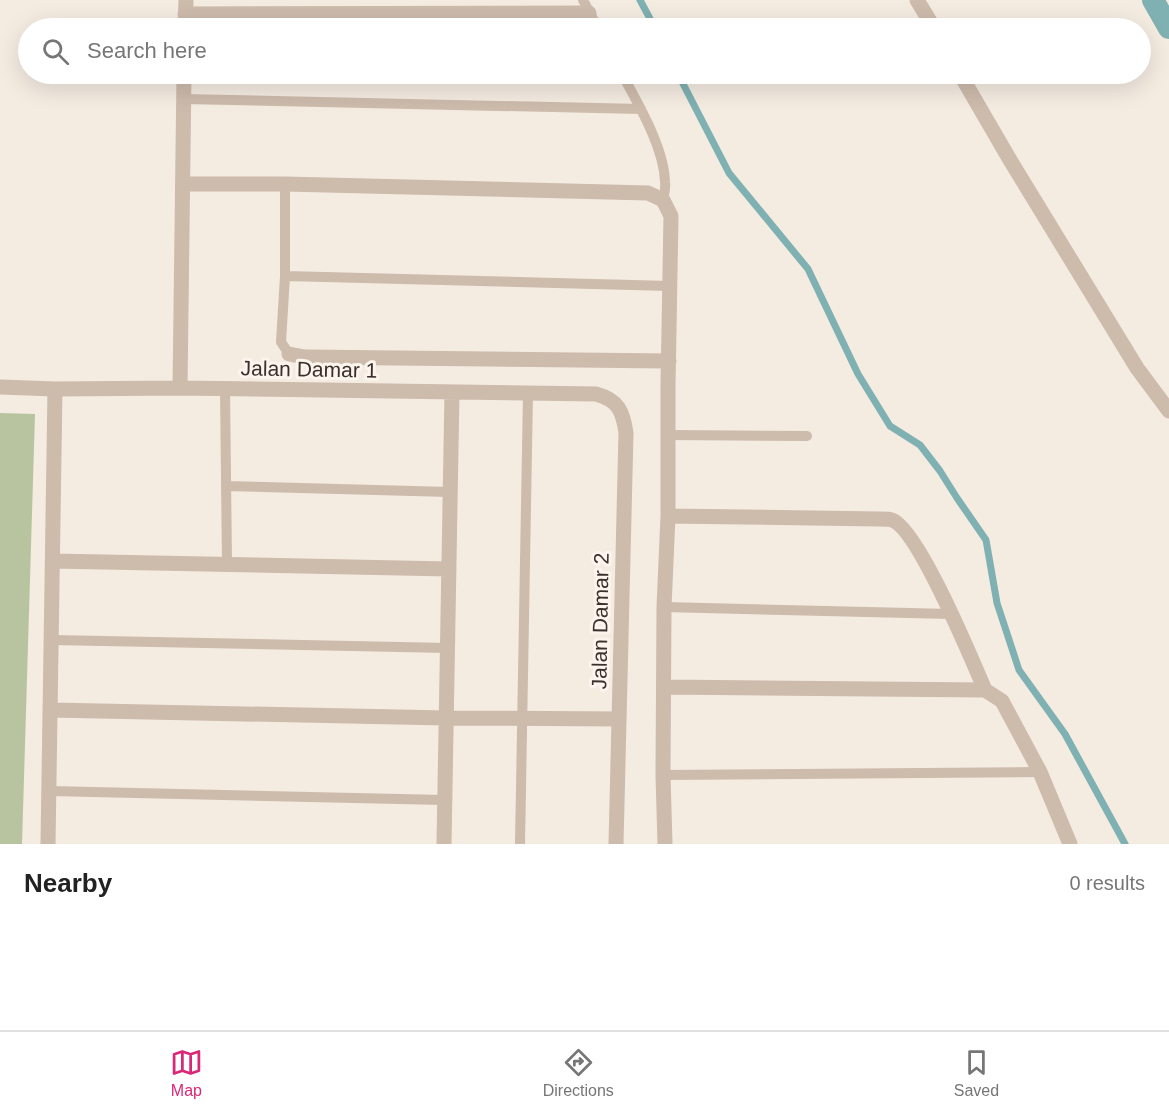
<!DOCTYPE html>
<style>
:root{--surface:#fff;--page:#f2f2f2;--text:#222;--muted:#767676;--line:#e0e0e0;--accent:#db2777}
body{margin:0;font-family:Arial,sans-serif;background:var(--page);color:var(--text)}
.list{margin:0;padding:0;list-style:none}
h2{display:flex;justify-content:space-between;align-items:center;height:78px;margin:0;padding:0 24px;font-size:26px}
h2 small{font-size:20px;font-weight:400;color:var(--muted)}
.icon{flex:none;width:33px;height:33px;fill:none;stroke:currentColor;stroke-width:2;stroke-linecap:round;stroke-linejoin:round}
.map{position:relative;flex:none;width:1169px;height:844px;overflow:hidden}
.search{position:absolute;background:var(--surface);box-shadow:0 6px 24px #0002;left:18px;right:18px;top:18px;height:66px;display:flex;align-items:center;gap:15px;box-sizing:border-box;padding:0 21px;border-radius:33px;color:var(--muted);font-size:22px}
.sheet{height:186px;background:var(--surface)}
nav{display:flex;justify-content:space-around;align-items:center;box-sizing:border-box;height:84px;border-top:2px solid var(--line);background:var(--surface);font-size:16px;color:var(--muted)}
nav a{display:grid;justify-items:center;gap:3px}
nav .on{color:var(--accent)}
.map>svg:first-child{display:block}
</style>
<div class="map">
<svg width="1169" height="844" viewBox="0 0 1169 844">
<rect width="100%" height="100%" fill="#f4ebe1"/>
<path fill="#b8c4a0" d="M0 413 35 414 22 844H0Z"/>
<g fill="none" stroke-linecap="round" stroke-linejoin="round">
<path stroke="#7fb0b2" stroke-width="7" d="M640 0 655 28
M678 74 729 173 808 269 858 374 890 426 920 445 940 471 957 498 986 540 997 603 1019 670 1065 734 1125 844"/>
<path stroke="#7fb0b2" stroke-width="22" d="M1153 0 1169 28"/>
<path stroke="#cdbbac" stroke-width="10" d="M583 0 598 28
M622 74C638 104 664 147 665 182 666 188 664 194 663 200
M184 99 641 109
M285 184V276L281 342 289 354
M285 276 670 286
M225 389 227 564
M668 435 807 436
M226 486 450 492
M664 607 951 614
M52 640 448 648
M663 775 1040 772
M49 791 444 800
M520 844 528 393"/>
<path stroke="#cdbbac" stroke-width="15" d="M917 0 934 28
M185 14 589 13
M185 28 186 0
M960 74 1010 160 1137 368 1169 411
M183 184H285L648 193 663 200 671 216 668 386V516L664 607 663 775 665 844
M289 354 305 357 669 361
M0 387 55 389 180 388 596 394C618 400 623 411 626 433L616 844
M180 388 184 74
M668 516 879 519C883 519 889 519 892 520 918 529 972 660 985 690
M53 561 449 569
M664 687 985 690 1002 701 1040 772 1070 844
M51 710 446 718 619 719
M48 844 55 389
M444 844 452 392"/>
</g>
<g text-anchor="middle" dominant-baseline="central" stroke-width="6" stroke-linejoin="round" paint-order="stroke">
<g font-size="21" fill="#3b302b" stroke="#fbf5ee">
<text transform="translate(309 369) rotate(1)">Jalan Damar 1</text>
<text transform="translate(600 621) rotate(-89)">Jalan Damar 2</text>
</g>
</g>
</svg>
<div class="search"><svg class="icon" aria-label="search" viewBox="0 0 24 24"><circle cx="10" cy="10" r="6"/><path d="M15 15l6 6"/></svg>Search here</div>
</div>
<section class="sheet">
<h2>Nearby<small>0 results</small></h2>
<ul class="list">
</ul>
</section>
<nav>
<a class="on"><svg class="icon" aria-label="map" viewBox="0 0 24 24"><path d="M3 6l6-2 6 2 6-2v14l-6 2-6-2-6 2zM9 4v14M15 6v14"/></svg>Map</a>
<a><svg class="icon" aria-label="directions" viewBox="0 0 24 24"><path d="M12 3l9 9-9 9-9-9zM9 14v-3h6M13 9l2 2-2 2"/></svg>Directions</a>
<a><svg class="icon" aria-label="saved" viewBox="0 0 24 24"><path d="M7 4h10v16l-5-4-5 4z"/></svg>Saved</a>
</nav>
